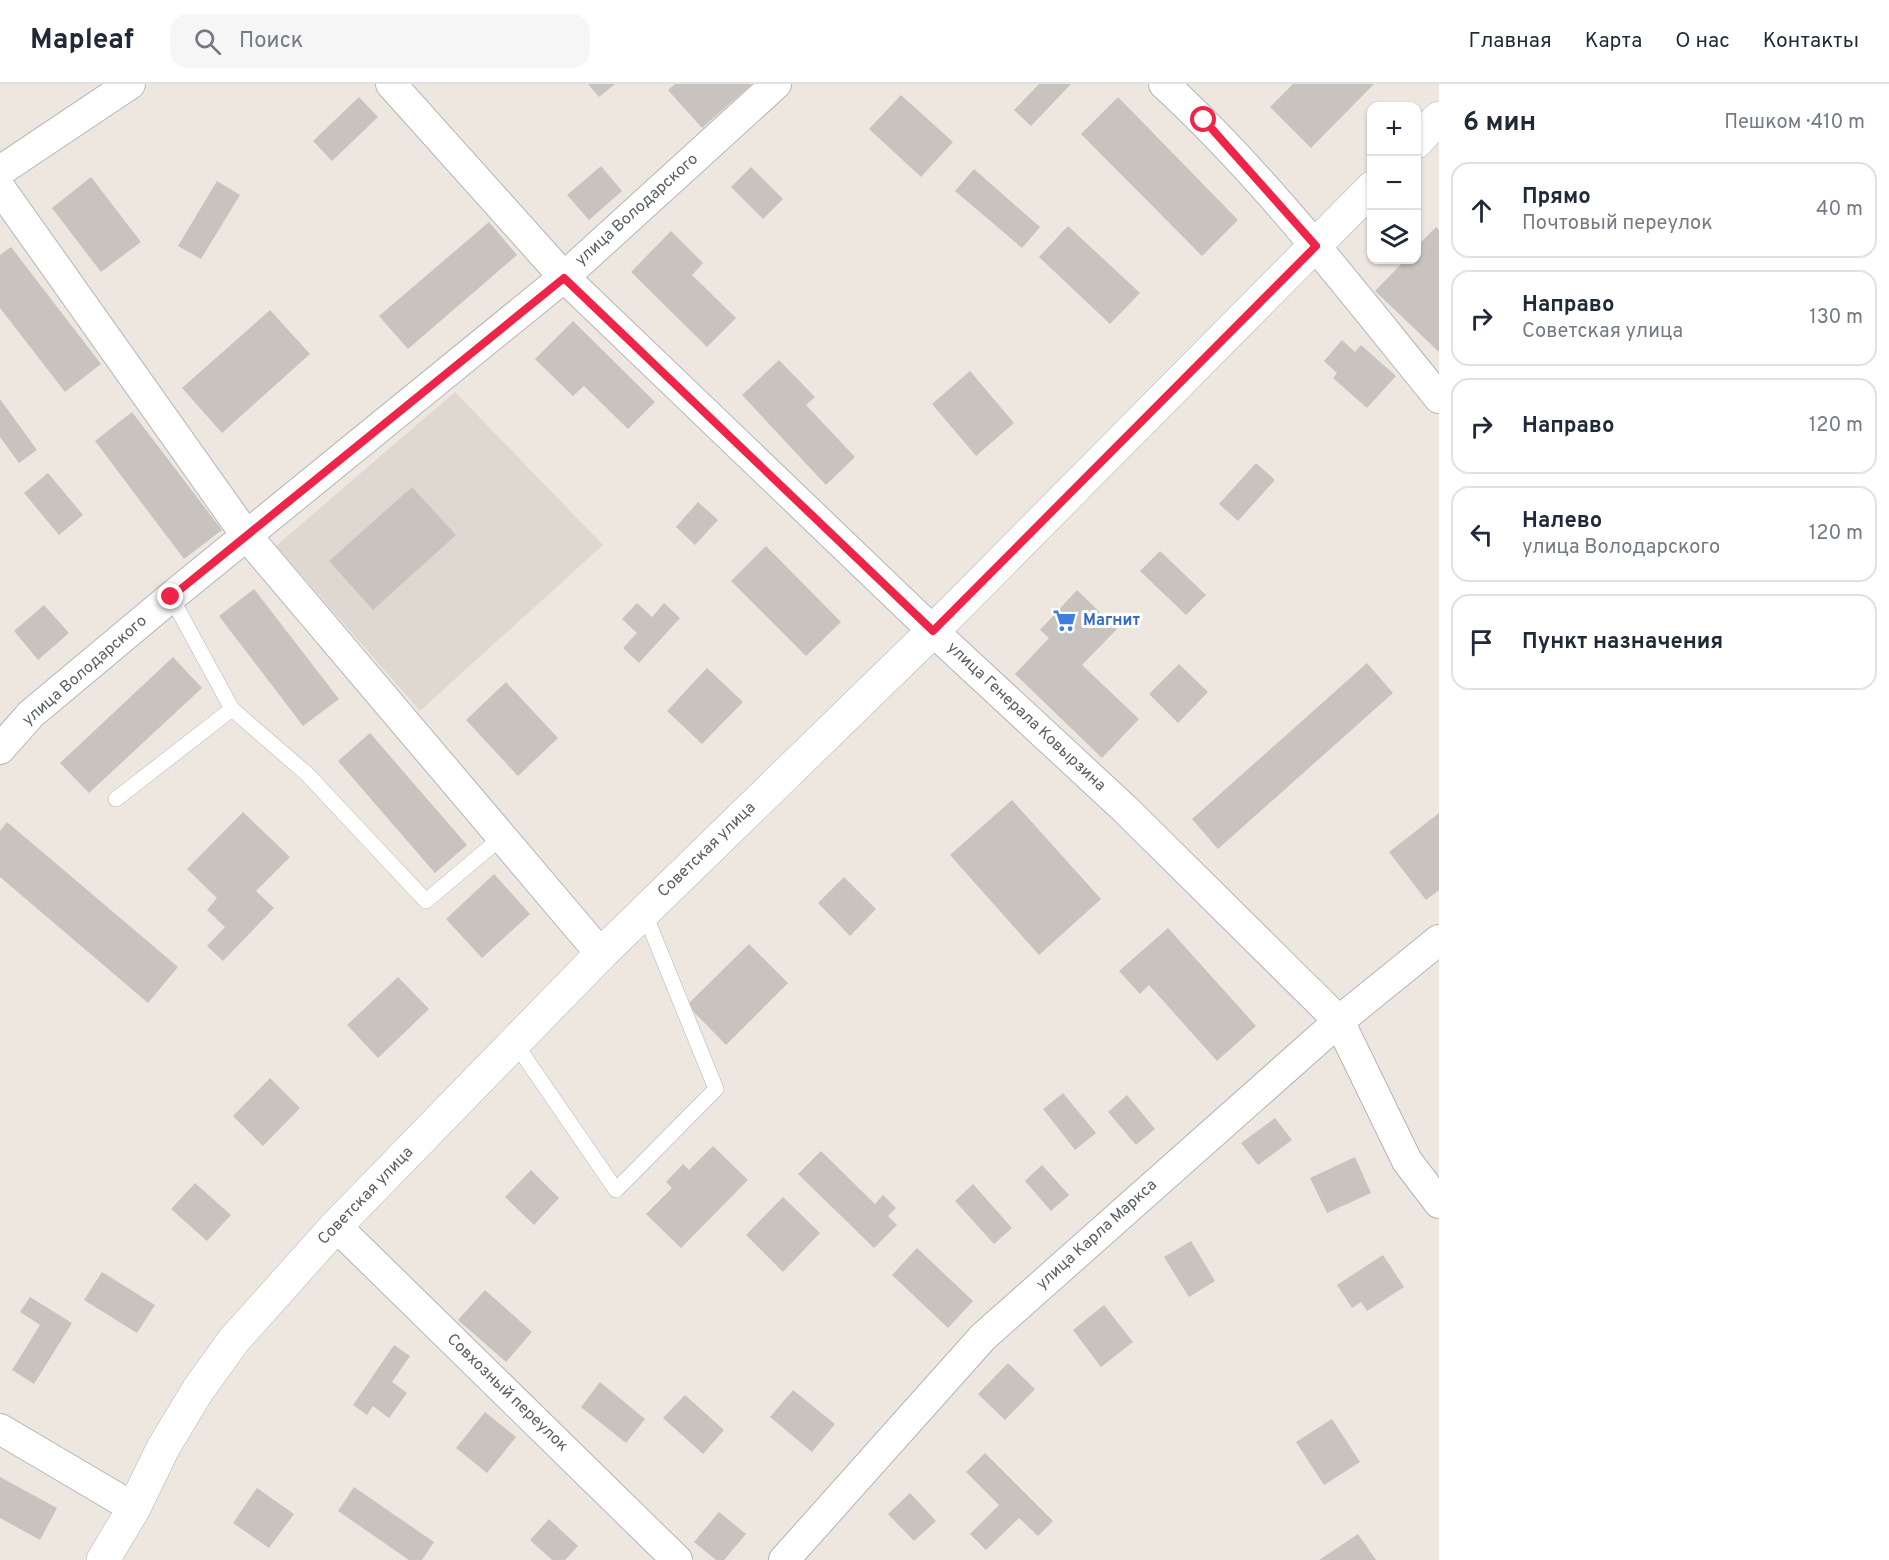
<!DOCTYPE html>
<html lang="ru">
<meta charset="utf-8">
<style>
:root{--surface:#fff;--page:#f6f6f7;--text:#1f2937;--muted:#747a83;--line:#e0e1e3}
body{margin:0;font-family:Overpass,sans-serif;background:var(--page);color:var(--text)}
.controls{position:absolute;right:18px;top:18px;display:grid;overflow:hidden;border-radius:12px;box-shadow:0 2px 4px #0004}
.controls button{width:54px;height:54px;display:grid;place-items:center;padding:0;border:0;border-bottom:2px solid var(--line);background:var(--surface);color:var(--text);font:30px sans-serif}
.stop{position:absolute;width:18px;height:18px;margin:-14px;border:4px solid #ee2548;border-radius:50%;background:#fff}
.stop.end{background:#ee2548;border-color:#fff;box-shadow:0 2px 6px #0008}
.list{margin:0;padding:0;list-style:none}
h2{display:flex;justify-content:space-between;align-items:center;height:78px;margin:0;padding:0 24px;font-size:26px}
h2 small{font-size:20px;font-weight:400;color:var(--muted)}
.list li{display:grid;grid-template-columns:39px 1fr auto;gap:18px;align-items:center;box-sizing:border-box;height:96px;margin:0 12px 12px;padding:0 12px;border:2px solid var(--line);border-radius:18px}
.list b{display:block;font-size:22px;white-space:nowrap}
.list p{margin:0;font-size:20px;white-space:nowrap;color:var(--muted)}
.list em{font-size:20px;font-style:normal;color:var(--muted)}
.icon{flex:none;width:33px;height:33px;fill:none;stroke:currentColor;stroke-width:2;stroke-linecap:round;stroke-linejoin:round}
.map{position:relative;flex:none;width:1439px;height:1476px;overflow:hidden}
header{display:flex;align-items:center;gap:36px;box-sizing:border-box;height:84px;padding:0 30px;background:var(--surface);border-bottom:2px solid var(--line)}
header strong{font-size:28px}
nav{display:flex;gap:33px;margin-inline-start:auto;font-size:21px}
.search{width:420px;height:54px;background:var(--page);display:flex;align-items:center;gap:15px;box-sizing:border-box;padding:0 21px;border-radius:18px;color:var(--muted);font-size:22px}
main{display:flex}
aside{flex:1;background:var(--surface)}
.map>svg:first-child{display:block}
</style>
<header>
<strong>Mapleaf</strong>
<div class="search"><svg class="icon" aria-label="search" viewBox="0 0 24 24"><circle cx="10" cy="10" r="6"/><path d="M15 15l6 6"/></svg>Поиск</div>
<nav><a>Главная</a><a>Карта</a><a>О нас</a><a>Контакты</a></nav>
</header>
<main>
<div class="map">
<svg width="1439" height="1476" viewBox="0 0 1439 1476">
<rect width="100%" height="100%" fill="#ede7e0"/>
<path fill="#dfd8d1" d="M455 308 603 461 420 627 276 462Z"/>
<path fill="#c9c3bf" d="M588 0H615L599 13Z
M675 0H752L702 44 668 6Z
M1039 0H1071L1031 42 1014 26Z
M1293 0H1374L1311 64 1270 23Z
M901 11 953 58 921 93 869 45Z
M359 13 378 33 332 77 313 57Z
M1118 13 1238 136 1202 172 1081 50Z
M601 82 622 107 589 136 567 111Z
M751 83 783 115 763 135 731 103Z
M974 85 1040 143 1022 164 955 107Z
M91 93 141 158 101 188 52 124Z
M217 97 240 111 201 175 178 162Z
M489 138 517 171 408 265 379 232Z
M1068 142 1140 209 1110 240 1039 173Z
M1436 143 1439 146V268L1375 207 1405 176H1416V163Z
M671 147 703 179 692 191 736 234 707 263 631 188Z
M11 163 101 280 65 308 0 224V171Z
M270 226 310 270 222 349 182 304Z
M573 237 655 318 628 345 584 302 573 312 535 275Z
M1342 256 1355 268 1361 261 1396 292 1367 324 1333 294 1337 289 1324 277Z
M779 276 815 313 806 321 855 373 826 401 742 311Z
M970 287 1014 339 976 372 932 320Z
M0 315 37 366 19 379 0 353Z
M132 328 222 446 184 475 95 357Z
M1256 379 1275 396 1238 437 1219 420Z
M48 389 83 431 59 451 24 409Z
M412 403 456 451 373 526 329 477Z
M698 418 718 436 695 461 676 443Z
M766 462 841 538 806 572 731 497Z
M1160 467 1206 511 1186 531 1140 487Z
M254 505 339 615 303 642 219 532Z
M1077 506 1117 545 1082 581 1139 635 1102 674 1015 590 1049 554 1040 546Z
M637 519 652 533 664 519 680 534 639 579 623 564 637 549 622 535Z
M44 521 69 549 38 576 14 547Z
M173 573 202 604 89 709 60 679Z
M1367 579 1393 609 1218 765 1192 735Z
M1179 580 1208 608 1178 639 1149 610Z
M707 584 743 618 702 660 667 627Z
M506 598 558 654 518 692 466 636Z
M370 649 467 761 435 789 338 677Z
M1012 716 1101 815 1039 871 950 771Z
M243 728 290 773 256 807 274 824 223 877 207 862 225 843 207 826 217 814 187 785Z
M1439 729V806L1426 816 1389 768Z
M7 738 178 883 148 919 0 793V747Z
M494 790 530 830 482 874 446 835Z
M844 793 876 825 850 852 818 819Z
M1168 844 1256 942 1217 977 1149 901 1140 910 1119 887Z
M749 860 788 899 726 961 687 921Z
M398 893 429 925 378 974 347 941Z
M270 994 300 1024 263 1062 233 1032Z
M1063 1009 1096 1049 1075 1066 1043 1025Z
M1127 1011 1155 1045 1136 1061 1108 1028Z
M1275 1034 1292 1056 1258 1081 1241 1059Z
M713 1062 748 1096 681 1164 646 1130 672 1104 666 1098 683 1080 689 1086Z
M821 1067 875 1120 883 1111 896 1124 888 1132 897 1141 874 1164 798 1090Z
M1355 1073 1371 1109 1327 1129 1310 1094Z
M1042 1081 1069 1111 1051 1127 1025 1097Z
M531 1086 559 1114 534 1141 505 1113Z
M195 1099 231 1131 207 1157 171 1125Z
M973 1100 1012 1144 994 1160 955 1117Z
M783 1113 820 1149 783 1188 746 1151Z
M1191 1157 1215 1197 1189 1213 1164 1173Z
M917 1164 973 1217 948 1244 892 1191Z
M1383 1171 1404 1203 1367 1227 1361 1218 1352 1224 1337 1201Z
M102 1188 155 1221 137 1249 84 1216Z
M485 1206 532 1248 506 1278 458 1236Z
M30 1213 72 1239 34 1300 12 1286 40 1241 20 1228Z
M1104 1221 1133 1258 1101 1283 1073 1246Z
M394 1261 410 1272 392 1298 407 1309 389 1334 373 1322 367 1331 353 1321Z
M1008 1279 1035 1305 1005 1336 978 1310Z
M600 1298 645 1335 626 1359 581 1323Z
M793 1306 835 1340 812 1368 770 1333Z
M685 1311 724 1346 703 1370 663 1334Z
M485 1328 516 1353 487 1389 456 1364Z
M1332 1335 1360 1378 1324 1401 1296 1358Z
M985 1369 1053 1437 1038 1452 1019 1434 986 1466 970 1450 999 1421 966 1388Z
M0 1393 57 1424 40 1456 0 1434Z
M354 1403 434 1458 422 1476H409L338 1427Z
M257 1404 294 1430 269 1464 233 1439Z
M910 1409 936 1437 914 1457 888 1430Z
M719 1428 746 1450 724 1476H716L694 1458Z
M549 1435 578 1462 565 1476H552L530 1456Z
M1358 1450 1376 1476H1319Z"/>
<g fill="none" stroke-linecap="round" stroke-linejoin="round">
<defs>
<path id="service" d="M171 513 232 625 307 690 426 817 502 753
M116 715 232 625
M515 959 616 1106 716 1005 644 828"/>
<path id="minor" d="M391 0 564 193 933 547 1126 726 1339 937 1407 1077 1439 1119
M1164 0C1266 94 1351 206 1439 314
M0 87 130 0
M0 104 246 451 601 870
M0 665 31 630 171 513 564 193 776 0
M336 1142 677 1476
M0 1345 134 1424
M784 1476 983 1253 1339 937 1439 856"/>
<path id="tertiary" d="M1416 58 1439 34
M103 1476 134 1424 163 1364 198 1306 234 1256 336 1142 601 870 933 547 1372 104"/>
</defs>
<use href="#service" stroke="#b1b5b8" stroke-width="16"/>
<use href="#minor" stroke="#b1b5b8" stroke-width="32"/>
<use href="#tertiary" stroke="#b1b5b8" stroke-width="34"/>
<use href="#service" stroke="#fff" stroke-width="15"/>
<use href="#minor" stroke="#fff" stroke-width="30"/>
<use href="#tertiary" stroke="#fff" stroke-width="33"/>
</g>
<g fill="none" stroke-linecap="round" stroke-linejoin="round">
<path stroke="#ee2548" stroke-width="8" d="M171 513 564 194 933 547 1316 162 1204 36"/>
</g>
<defs>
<symbol id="supermarket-bare" viewBox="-9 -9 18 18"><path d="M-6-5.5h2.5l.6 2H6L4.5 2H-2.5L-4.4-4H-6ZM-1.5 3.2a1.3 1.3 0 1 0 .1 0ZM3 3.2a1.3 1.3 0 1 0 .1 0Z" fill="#3f7fe0" stroke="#fff" stroke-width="2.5" paint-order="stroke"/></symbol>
</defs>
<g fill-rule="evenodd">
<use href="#supermarket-bare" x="1048" y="520" width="33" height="33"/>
</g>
<g text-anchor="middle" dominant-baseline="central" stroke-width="6" stroke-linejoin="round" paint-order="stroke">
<g font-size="16" fill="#595f62" stroke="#fff">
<text transform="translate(637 126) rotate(-42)">улица Володарского</text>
<text transform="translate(85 587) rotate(-41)">улица Володарского</text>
<text transform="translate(1026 633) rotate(43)">улица Генерала Ковырзина</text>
<text transform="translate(707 766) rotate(-44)">Советская улица</text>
<text transform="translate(366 1112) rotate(-46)">Советская улица</text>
<text transform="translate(1097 1151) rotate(-42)">улица Карла Маркса</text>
<text transform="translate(507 1309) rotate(44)">Совхозный переулок</text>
</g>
<g font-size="16" font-weight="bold" fill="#366cbe" stroke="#fff" text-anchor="start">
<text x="1083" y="537">Магнит</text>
</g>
</g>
</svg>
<div class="controls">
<button>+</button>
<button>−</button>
<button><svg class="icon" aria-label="layers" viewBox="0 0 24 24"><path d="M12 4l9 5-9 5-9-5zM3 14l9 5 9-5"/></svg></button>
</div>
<div class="stop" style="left:1204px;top:36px"></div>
<div class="stop end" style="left:171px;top:513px"></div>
</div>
<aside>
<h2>6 мин<small>Пешком · 410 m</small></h2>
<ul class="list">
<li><svg class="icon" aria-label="ahead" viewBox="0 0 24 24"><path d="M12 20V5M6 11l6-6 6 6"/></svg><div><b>Прямо</b><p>Почтовый переулок</p></div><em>40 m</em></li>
<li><svg class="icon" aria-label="right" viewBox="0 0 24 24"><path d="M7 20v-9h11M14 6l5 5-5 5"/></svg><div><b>Направо</b><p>Советская улица</p></div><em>130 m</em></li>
<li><svg class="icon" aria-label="right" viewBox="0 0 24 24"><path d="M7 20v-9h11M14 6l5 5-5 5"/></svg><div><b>Направо</b></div><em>120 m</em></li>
<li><svg class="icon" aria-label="left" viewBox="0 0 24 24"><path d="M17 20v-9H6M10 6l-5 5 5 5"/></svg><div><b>Налево</b><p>улица Володарского</p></div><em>120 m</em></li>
<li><svg class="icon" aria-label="arrive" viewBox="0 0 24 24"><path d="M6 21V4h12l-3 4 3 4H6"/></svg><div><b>Пункт назначения</b></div></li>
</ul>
</aside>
</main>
